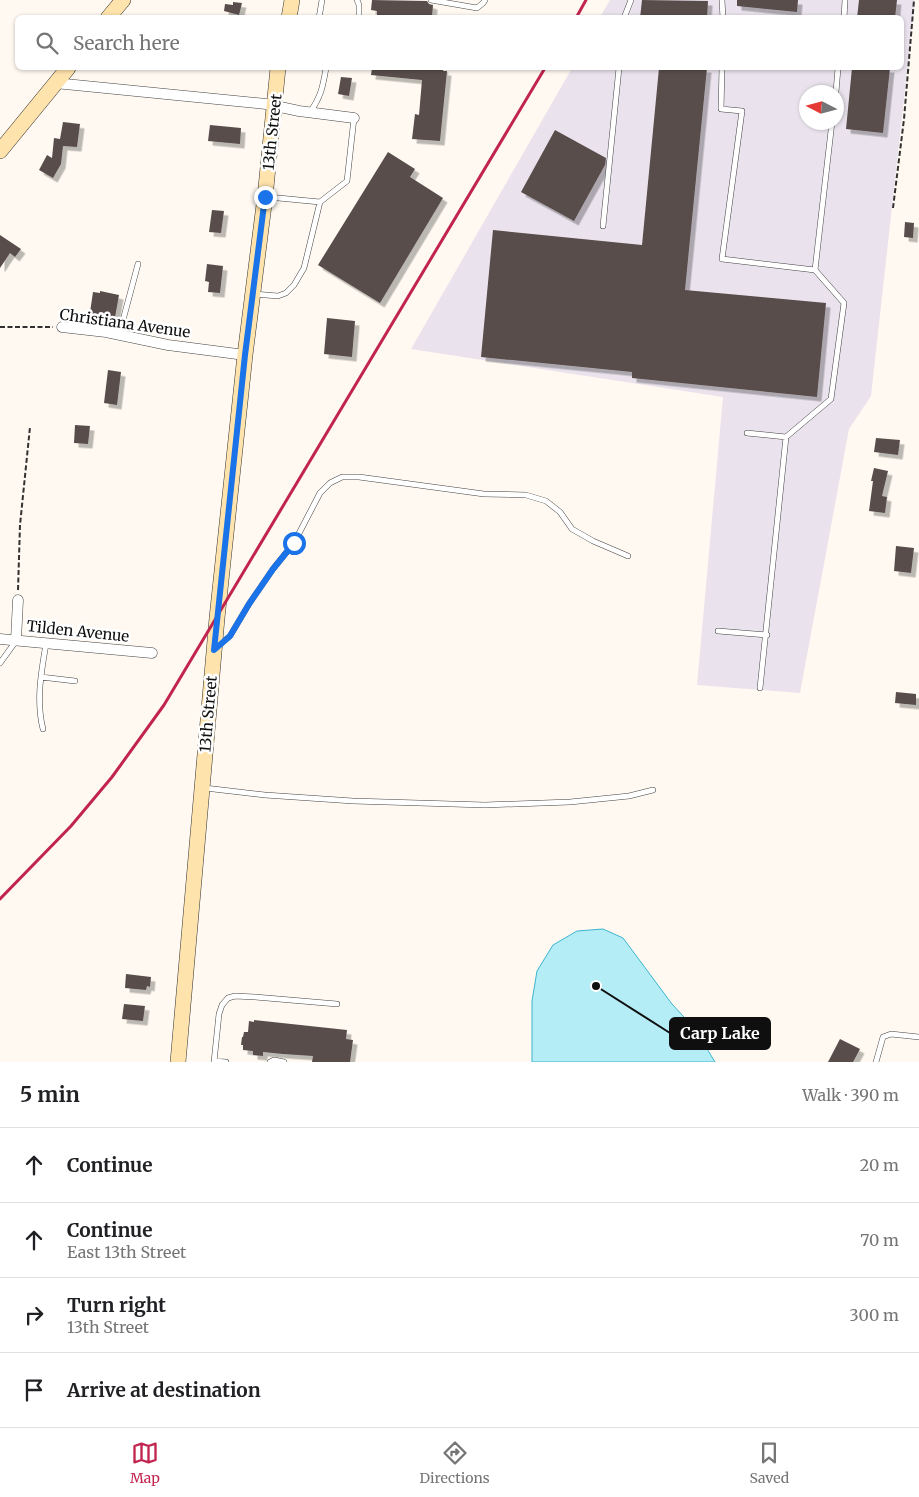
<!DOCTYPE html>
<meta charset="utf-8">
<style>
:root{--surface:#fff;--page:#f6f6f6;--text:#202124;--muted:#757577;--line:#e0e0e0;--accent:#c1244f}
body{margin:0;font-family:Merriweather,serif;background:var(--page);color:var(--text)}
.compass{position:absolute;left:799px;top:85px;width:45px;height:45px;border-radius:50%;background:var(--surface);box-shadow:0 1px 4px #0004;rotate:276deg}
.stop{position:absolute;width:15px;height:15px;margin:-11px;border:4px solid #1a73e8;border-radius:50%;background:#fff}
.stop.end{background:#1a73e8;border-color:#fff;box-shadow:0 1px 5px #0008}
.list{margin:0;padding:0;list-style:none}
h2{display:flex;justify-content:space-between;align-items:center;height:65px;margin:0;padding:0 20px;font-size:21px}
h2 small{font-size:16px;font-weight:400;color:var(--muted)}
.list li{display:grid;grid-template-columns:32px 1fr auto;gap:15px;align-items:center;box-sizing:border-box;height:75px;padding:0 20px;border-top:1px solid var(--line)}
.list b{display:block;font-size:19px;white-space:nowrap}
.list p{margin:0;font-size:16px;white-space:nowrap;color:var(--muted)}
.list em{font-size:16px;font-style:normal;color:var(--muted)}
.icon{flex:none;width:28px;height:28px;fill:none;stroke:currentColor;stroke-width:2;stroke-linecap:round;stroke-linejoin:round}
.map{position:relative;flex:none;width:919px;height:1062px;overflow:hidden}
.search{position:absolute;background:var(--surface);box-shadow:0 1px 4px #0004;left:15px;right:15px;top:15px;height:55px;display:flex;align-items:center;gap:12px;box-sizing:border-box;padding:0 18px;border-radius:8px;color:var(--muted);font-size:19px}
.sheet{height:365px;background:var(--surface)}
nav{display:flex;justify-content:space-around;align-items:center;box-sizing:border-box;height:70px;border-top:1px solid var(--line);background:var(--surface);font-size:14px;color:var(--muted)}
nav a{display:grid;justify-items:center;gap:2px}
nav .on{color:var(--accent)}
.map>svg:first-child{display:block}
</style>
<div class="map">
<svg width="919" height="1062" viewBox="0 0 919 1062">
<defs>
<filter id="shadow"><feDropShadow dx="4.5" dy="4.5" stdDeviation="0" flood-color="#0004"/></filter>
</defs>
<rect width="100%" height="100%" fill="#fff9f1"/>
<path fill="#eae3ed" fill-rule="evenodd" d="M610 0H915L871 396 849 429 800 693 697 685 723 397 411 349 572 68H902V18L600 17ZM806 92H836V122H806Z"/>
<path fill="#b5edf7" stroke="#3bb5cf" d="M603 929 623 938 672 1004 695 1029 715 1062H532V1001L537 971 553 945 577 931Z"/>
<path fill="#584d4b" filter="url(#shadow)" d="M372 0 427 1 429 4 433 5 432 16 426 15V18H377V11L371 10Z
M642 0 708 1 707 18H640Z
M737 0H798L797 12 737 6Z
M859 0H897L895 18H857Z
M233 2 242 3 239 15 224 11 225 4 233 5Z
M372 68H444L443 71H447L440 141 412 139 415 114 419 115 422 80 371 75Z
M659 68H707L685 290 826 303 817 397 632 378V372L481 357 493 230 642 245Z
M852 68H890L883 133 846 129Z
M341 77 352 78 349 96 338 94Z
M63 122 80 124 77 147 63 146 61 164 53 178 39 170 47 155 52 158 54 138 60 139Z
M210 125 241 128 240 144 208 141Z
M555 130 606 158 605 165 574 221 521 192Z
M388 152 415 169 410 177 443 198 380 303 318 265Z
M212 210 224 211 221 233 209 232Z
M905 222 914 223 913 238 904 237Z
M0 235 21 249 15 257 10 253 0 268Z
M207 264 223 266 220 293 208 292 209 282 205 281Z
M100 291 119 295 114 323 89 319 93 292 100 293Z
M327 318 355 321 352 357 324 354Z
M108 370 121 372 117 405 104 403Z
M75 425 90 426 88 444 74 443Z
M876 438 900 440 898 455 874 452Z
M874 468 888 471 882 496 887 497 885 513 869 511 873 481H871Z
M896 546 914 548 911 573 894 571Z
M896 692 916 694V705L895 703Z
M126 974 151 977 150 987 147 986 146 990 125 988Z
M124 1004 145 1006 143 1021 122 1019Z
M254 1020 347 1030 346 1039 353 1040 350 1062H312L313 1056 283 1054 263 1052V1056L253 1055V1051L243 1050V1045H241L242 1037H243L244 1032H248L249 1021 254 1022Z
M840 1039 860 1049 853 1062H828Z"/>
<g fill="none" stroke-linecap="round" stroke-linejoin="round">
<defs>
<path id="lane" d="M357 0 359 5V18
M431 0 477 8 483 3 485 0
M722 0 723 18
M319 18 322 0
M624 18 631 0
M844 18 845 0
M722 68 721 109 742 111 722 259 815 270
M836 92 838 68
M310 112C321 97 323 86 326 68
M268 197 320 202
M603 226 619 68
M253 294 278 296 286 293 294 285 304 268 320 202 347 181 354 118
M119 335 138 264
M747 433 786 437
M718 631 767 635
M218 646 230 636 249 604 273 569 294 543 320 493 330 483 342 477H359L484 494 526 495 546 501 560 512 572 529 593 541 628 556
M0 663 16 641
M41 677 75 681
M760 688 786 437 831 399 844 303 815 270 832 122
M43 729C36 701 41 673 46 644
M205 788 265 795 353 801 485 805 570 802 629 796 653 790
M214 1061 226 1062
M214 1062 219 1014 222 1005 228 998 235 996 255 997 337 1004
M270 1062 274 1060 284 1062
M876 1062 883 1037 891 1034 919 1037"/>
<path id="street" d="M55 83 266 104 299 111 354 118
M62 327 106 332 168 345 245 355
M0 639 152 653
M16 640 18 600"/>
<path id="secondary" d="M108 18 123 0
M289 18 292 0
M0 151 68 68
M178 1062 217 618 245 355 265 197 278 68"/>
</defs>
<use href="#lane" stroke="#424242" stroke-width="6"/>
<use href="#street" stroke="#424242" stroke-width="11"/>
<use href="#secondary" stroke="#313131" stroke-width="16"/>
<path stroke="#313131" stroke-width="2" stroke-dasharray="5 2.5" stroke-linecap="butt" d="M893 208 904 119 914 0
M0 327H53
M18 590 20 525 30 427"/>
<use href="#lane" stroke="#fff" stroke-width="5"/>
<use href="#street" stroke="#fff" stroke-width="10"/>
<use href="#secondary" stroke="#ffe3ac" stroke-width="15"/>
<path stroke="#c1244f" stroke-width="3" d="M576 18 586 0
M0 899 71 826 112 777 164 705 545 68"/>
</g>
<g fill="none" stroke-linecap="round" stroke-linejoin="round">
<path stroke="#1a73e8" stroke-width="6" d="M265 197 245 355 214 650 230 636 249 604 273 569 294 543"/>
</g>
<g text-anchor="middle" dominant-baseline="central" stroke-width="5" stroke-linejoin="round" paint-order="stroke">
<g font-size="15" fill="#0f0f0f" stroke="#fff">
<text transform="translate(272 132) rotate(-84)">13th Street</text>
<text transform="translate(125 323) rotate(8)">Christiana Avenue</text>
<text transform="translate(78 631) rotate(6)">Tilden Avenue</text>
<text transform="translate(208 714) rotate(-85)">13th Street</text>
</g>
</g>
<path fill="none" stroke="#0f0f0f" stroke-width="2" d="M596 986L670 1033"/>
<circle fill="#0f0f0f" stroke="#fff" stroke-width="2" cx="596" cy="986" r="5"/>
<rect fill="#0f0f0f" stroke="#0f0f0f" stroke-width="2" x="670" y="1018" width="100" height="31" rx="5"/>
<g font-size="16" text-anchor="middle" font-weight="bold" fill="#fff">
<text x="720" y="1039">Carp Lake</text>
</g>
</svg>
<svg class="compass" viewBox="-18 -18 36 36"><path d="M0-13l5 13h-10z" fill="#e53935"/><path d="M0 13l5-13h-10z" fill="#757577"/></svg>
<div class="stop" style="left:294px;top:543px"></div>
<div class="stop end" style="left:265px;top:197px"></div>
<div class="search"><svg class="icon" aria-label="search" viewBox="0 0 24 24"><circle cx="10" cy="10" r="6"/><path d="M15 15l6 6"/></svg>Search here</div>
</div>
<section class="sheet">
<h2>5 min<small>Walk · 390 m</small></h2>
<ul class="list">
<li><svg class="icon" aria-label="ahead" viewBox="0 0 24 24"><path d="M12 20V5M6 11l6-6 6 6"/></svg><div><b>Continue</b></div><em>20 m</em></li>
<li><svg class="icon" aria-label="ahead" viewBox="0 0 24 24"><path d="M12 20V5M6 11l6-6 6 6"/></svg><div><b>Continue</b><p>East 13th Street</p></div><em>70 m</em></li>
<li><svg class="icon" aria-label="right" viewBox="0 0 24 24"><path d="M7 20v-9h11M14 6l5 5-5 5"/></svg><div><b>Turn right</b><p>13th Street</p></div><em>300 m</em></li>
<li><svg class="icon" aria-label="arrive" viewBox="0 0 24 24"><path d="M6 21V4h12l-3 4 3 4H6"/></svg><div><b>Arrive at destination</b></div></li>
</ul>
</section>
<nav>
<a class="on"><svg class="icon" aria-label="map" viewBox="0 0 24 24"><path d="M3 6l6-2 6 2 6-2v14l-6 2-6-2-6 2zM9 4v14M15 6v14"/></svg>Map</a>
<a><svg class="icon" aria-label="directions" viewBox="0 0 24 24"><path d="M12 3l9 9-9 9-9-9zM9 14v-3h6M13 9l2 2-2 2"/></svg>Directions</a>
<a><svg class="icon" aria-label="saved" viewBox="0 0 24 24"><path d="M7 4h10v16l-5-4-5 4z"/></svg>Saved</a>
</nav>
